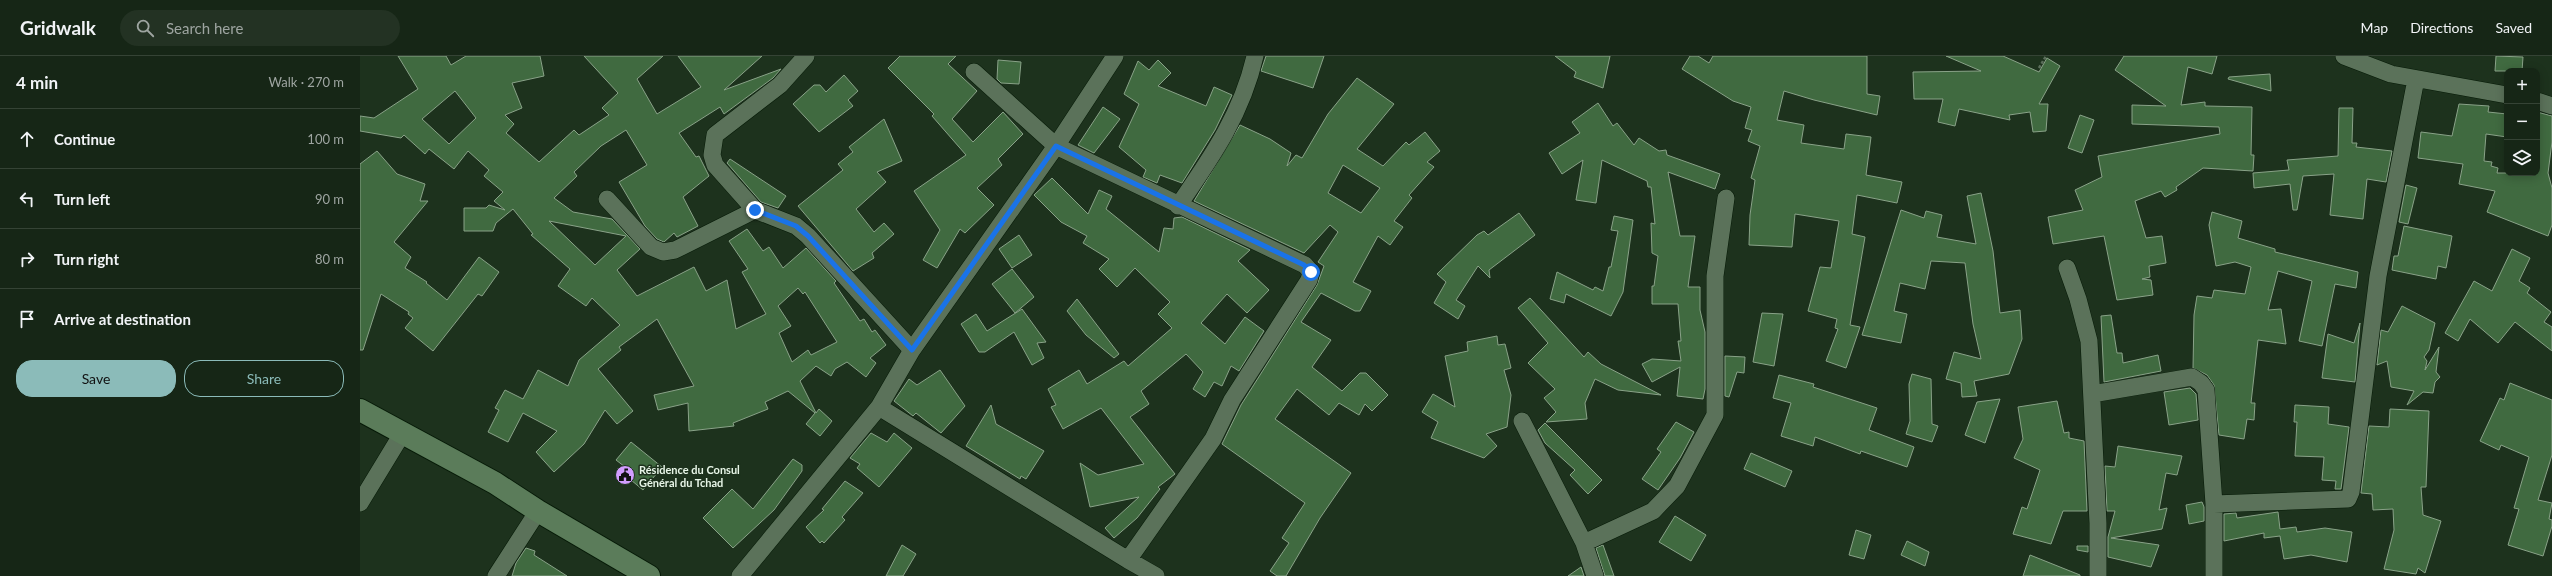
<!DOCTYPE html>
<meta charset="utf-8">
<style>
:root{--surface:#162616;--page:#233223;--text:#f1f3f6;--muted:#9ea5a1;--line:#354335;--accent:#8bbbb9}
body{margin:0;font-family:Lato,sans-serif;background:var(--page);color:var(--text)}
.controls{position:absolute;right:12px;top:12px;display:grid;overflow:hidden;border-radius:8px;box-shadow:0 2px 10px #0003}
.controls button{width:36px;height:36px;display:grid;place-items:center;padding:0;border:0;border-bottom:1px solid var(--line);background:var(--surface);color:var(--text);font:20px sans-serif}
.stop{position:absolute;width:12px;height:12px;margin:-9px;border:3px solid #1a73e8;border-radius:50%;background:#fff}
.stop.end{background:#1a73e8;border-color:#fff;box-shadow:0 1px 4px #0008}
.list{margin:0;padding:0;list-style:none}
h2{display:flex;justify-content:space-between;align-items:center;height:52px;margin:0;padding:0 16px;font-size:17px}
h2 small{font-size:13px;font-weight:400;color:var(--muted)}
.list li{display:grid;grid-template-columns:26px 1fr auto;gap:12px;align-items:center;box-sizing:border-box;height:60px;padding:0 16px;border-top:1px solid var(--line)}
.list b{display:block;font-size:15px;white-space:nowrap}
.list em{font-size:13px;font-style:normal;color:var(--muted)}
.actions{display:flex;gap:8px;padding:12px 16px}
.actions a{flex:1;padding:9px 0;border:1px solid var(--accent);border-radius:16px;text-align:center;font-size:14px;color:var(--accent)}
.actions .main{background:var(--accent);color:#111}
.icon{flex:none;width:22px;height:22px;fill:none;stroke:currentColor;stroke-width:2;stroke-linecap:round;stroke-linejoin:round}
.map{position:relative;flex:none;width:2192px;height:520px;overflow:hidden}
header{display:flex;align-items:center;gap:24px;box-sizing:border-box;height:56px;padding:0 20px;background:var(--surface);border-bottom:1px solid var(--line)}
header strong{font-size:19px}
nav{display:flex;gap:22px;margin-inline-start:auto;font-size:14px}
.search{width:280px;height:36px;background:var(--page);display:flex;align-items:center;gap:10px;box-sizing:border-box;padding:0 14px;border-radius:22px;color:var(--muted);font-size:15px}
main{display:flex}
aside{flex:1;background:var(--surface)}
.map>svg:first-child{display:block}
</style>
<header>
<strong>Gridwalk</strong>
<div class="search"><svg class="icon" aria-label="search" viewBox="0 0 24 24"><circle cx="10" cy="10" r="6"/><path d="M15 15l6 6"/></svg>Search here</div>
<nav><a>Map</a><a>Directions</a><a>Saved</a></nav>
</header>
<main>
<aside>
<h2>4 min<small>Walk · 270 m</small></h2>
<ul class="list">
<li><svg class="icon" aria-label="ahead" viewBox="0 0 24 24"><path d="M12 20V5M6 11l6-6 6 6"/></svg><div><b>Continue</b></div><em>100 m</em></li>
<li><svg class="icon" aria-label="left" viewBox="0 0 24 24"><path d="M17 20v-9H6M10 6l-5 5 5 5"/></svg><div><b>Turn left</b></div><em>90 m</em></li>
<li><svg class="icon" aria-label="right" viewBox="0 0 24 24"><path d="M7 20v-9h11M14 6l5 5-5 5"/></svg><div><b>Turn right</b></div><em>80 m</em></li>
<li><svg class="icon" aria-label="arrive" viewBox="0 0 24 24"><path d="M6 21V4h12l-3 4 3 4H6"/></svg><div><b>Arrive at destination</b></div></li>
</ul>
<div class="actions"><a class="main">Save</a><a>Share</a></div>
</aside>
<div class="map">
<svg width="2192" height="520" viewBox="0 0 2192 520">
<rect width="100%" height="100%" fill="#1d321d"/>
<path fill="#406a40" stroke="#89a288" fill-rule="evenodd" d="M38 0H86L91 9 106 0H180L184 20 152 27 162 52 145 59 154 68 146 77 179 106 214 74 219 79 249 59 242 52 258 37 224 0H303L277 23 297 58 341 31 318 0H402L364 34 421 13 413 22 364 58 360 51 319 77 336 101 339 100 349 120 323 141 338 170 317 181 314 177 304 186 297 183 285 170 259 126 287 109 266 74 241 90 214 116 217 120 194 142 213 156 252 163 280 193 257 214 277 240 334 211 346 235 367 224 376 273 406 258 382 216 388 213 369 185 387 173 403 195 409 191 423 212 446 192 476 225 474 227 500 265 504 263 512 276 515 274 526 289 510 302 516 307 506 321 487 306 475 313 471 320 456 310 440 325 456 357 459 353 472 365 460 380 446 368 455 357 428 335 405 346 408 353 373 367 374 370 329 375 328 347 298 354 294 339 334 330 297 263 259 291 261 294 238 313 273 355 257 368 245 354 224 388 194 416 176 396 197 375 163 357 148 386 128 376 139 354 135 352 145 334 163 343 178 314 208 330 219 304 260 269 232 242 226 250 198 230 210 213 171 179 173 178 153 153 136 167 133 175H104V152H126L129 149 145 154 134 145 143 136 124 120 129 114 108 95 94 113 69 93 65 98 44 79 41 82 0 75V60L14 62 58 33ZM95 35 116 62 89 88 62 63ZM189 165 266 180 235 209ZM438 232 443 238 445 236 477 286 451 299 448 294 432 306 419 277 431 270 418 250Z
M540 0H596L588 8 617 35 592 63 613 86 643 56 663 78 638 103 642 109 617 132 634 149 605 177 600 173 577 212 563 204 580 174 554 135 606 99 572 60 574 58 528 12Z
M906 0H964L953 32 901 15Z
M1195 0H1250L1243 32 1214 21 1216 16Z
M1330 0H1338L1349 7 1353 0H1507V38L1520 40 1517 59 1454 44 1424 35 1417 64 1444 69 1441 87 1484 93 1486 78 1511 81 1506 119 1542 126 1537 147 1497 139 1492 178 1505 181 1490 269 1500 271 1486 312 1466 305 1478 273 1475 272 1477 263 1448 255 1460 211 1471 212 1479 165 1435 158 1432 191 1389 189 1390 159 1395 124 1391 122 1400 90 1388 85 1392 74 1385 72 1391 51 1373 45 1322 13Z
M1586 0H1643L1679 16 1687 2 1700 10 1679 48H1688L1686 75 1673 76 1670 56 1649 59 1650 64 1599 53 1595 70 1578 66 1583 43H1554L1553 16 1621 15Z
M1764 0H1857L1852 18 1828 11 1821 49 1845 46V50L1892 51 1891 99H1894L1893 115 1843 112 1816 131 1817 134 1805 141 1801 135 1775 145 1786 182 1802 180 1806 207 1789 210 1790 221 1782 223 1791 224 1793 239 1757 244 1744 180 1693 188 1688 161 1723 154 1715 134 1742 121 1738 100 1860 78 1859 71 1772 68V49L1806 50 1755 14Z
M2136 0 2163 1 2162 15H2135Z
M638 4 661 6 659 28 641 27 637 23Z
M798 4 811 17 798 30 846 50 854 31 872 39 855 74 822 127 800 119 797 127 783 121 786 114 759 91 779 48 764 38 778 5 789 14Z
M1910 18 1911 35 1868 23 1869 21Z
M484 19 498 35 488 44 493 50 459 76 433 48 454 29H460L466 36Z
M997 22 1034 48 997 93 1023 110 1046 86 1049 89 1065 76 1080 95 1067 106 1074 111 1049 139 1052 142 1034 165 1043 171 1030 189 1018 180 993 226 1011 235 1000 255H995L961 237 941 266 971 284 952 311 982 335 1000 317H1006L1028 339 1012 355 1005 348 999 359 979 347 969 359 937 333 915 363 991 417 960 462 926 520H917L910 515 929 487 922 482 945 447 862 388 881 349 957 229 964 210 958 206 978 176 970 169 944 197 834 145 880 69 910 83 931 97 927 110 936 99 942 102 968 58ZM983 109 1020 132 1001 157 968 137Z
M1238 47 1253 70 1257 67 1274 89 1279 82 1299 95 1306 94 1307 99 1360 118 1355 133 1308 116 1320 180H1335L1328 231H1340V254L1345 276V333L1343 343 1317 340 1320 311 1292 326 1282 308 1292 303 1321 305 1318 285H1321L1318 248H1292V230H1294L1298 200 1292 197 1291 167 1295 168 1291 131H1288L1287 125 1242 104 1236 147 1216 144 1223 104 1202 118 1189 97 1220 77 1212 66Z
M2099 48 2129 50 2128 56 2147 58V81L2126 78 2124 105 2132 106 2131 110 2138 112 2137 117H2177V56L2192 60V86L2188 117 2192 132V169L2188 180 2127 156 2135 135 2099 128 2103 108 2058 102 2061 76 2092 80Z
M743 51 760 63 734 97 718 89Z
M1979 52H1993L1992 87H1997L1996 91 2032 95 2026 126 2007 123 2003 163 1970 159 1974 118 1943 120 1937 154H1933L1930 128 1894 132 1893 117 1929 114 1927 104 1978 100Z
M1720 59 1734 64 1722 97 1708 92Z
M524 63 542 105 517 116 526 126 496 153 514 176 524 167 534 178 512 197 514 202 493 215 438 150 483 114 478 108 493 96 489 91Z
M17 95 37 118 65 128 60 145H68L34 186 51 201 45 212 67 226 66 227 87 244 119 201 139 216 122 240 118 238 73 295 45 272 53 262 48 258 49 256 21 238 3 294H0V108Z
M370 103 426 140 418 152 401 146 367 107Z
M692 122 728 158 739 134 752 140 746 153 799 196 804 172 813 173 814 162 822 161 890 194 878 205 909 234 887 257 867 238 841 267 865 288 885 261 904 275 879 315 871 310 862 330 854 326 845 341 833 333 843 316 826 298 781 335 789 348 770 361 815 418 798 431 800 433 777 462 754 482 745 472 779 441 730 451 720 407 738 419 784 408 741 352 703 373 691 351 696 349 688 333 719 314 727 328 764 305 768 310 812 272 798 258 810 246 775 212 757 231 739 213 749 203 723 187 727 180 701 166 674 139Z
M2046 129 2057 132 2048 168 2039 166Z
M1621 137 1633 195 1640 257 1660 254 1662 283 1649 318 1614 325 1617 340 1602 341 1601 327 1586 323 1594 296 1621 303 1613 268 1605 207 1571 205 1565 233 1540 227 1534 255 1547 258 1541 287 1502 279 1541 154 1564 162 1566 155 1582 159 1577 181 1616 188 1607 140Z
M1852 156 1882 165 1878 182 1915 193V196L1998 216 1996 232 1975 228 1962 290 1939 285 1952 225 1918 215 1908 254 1921 253 1926 288 1898 284 1891 347H1895L1894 364 1887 363 1884 383 1859 379 1854 329 1847 319 1833 312 1834 259 1837 240 1852 242 1854 234 1885 238 1891 211 1875 206 1856 210 1849 169Z
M1159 157 1175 179 1129 214 1130 222 1118 210 1096 244 1105 250 1098 263 1074 247 1086 226 1077 218 1117 179 1124 175 1128 179Z
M1254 160 1273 164 1263 236 1251 260 1206 238 1204 247 1190 243 1197 216 1233 234 1235 231 1243 235 1249 211H1251L1258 175 1251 174Z
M2044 170 2092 180 2086 212 2078 210 2076 223 2032 214 2034 200H2038Z
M659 179 672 199 652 212 639 193Z
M2152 193 2170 202 2159 225 2170 232 2167 237 2191 256 2184 266 2192 271V295L2155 266 2138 287 2110 263 2098 285 2085 277 2114 225 2132 235Z
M652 213 674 241 655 257 632 228Z
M1170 242 1224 301 1228 296 1241 308 1301 339 1258 334 1235 323 1225 347 1227 363 1186 366 1196 356 1184 342 1195 333 1168 307 1188 287 1158 252Z
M717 243 759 298 754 302 726 279 707 255Z
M2042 250 2075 267 2069 294 2064 301 2067 305 2065 314 2079 291 2076 316 2080 321 2075 326 2073 337 2063 336 2047 349 2054 335 2031 331 2027 305 2017 309 2021 274 2028 276Z
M662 253 686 286 677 287 684 302 672 309 654 276 625 296H619L601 268 616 258 627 275Z
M1402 257 1423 258 1414 310 1393 306Z
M1751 259 1757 297H1762L1763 307 1798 299 1801 315 1744 326 1741 260Z
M2000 267 1995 326 1962 322 1968 278 1994 287Z
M1137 280 1138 289 1145 288 1151 312 1144 314 1151 339 1147 371 1126 378 1137 390 1124 402 1071 382 1078 366 1062 356 1073 338 1095 351 1085 300 1108 295 1107 286Z
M1365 300 1385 301 1384 317 1377 316 1369 341 1365 340Z
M580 314 605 350 581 377 556 357 553 360 534 345 549 323 557 329Z
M1552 318 1571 323 1572 368 1578 370 1572 386 1546 378 1550 365 1549 328Z
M1419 319 1454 328 1453 331 1517 352 1509 374 1554 391 1547 411 1501 395 1500 398 1455 381 1453 390 1421 380 1431 347 1413 342Z
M2150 327 2192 344V399L2178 444 2192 447 2189 463 2192 464V470L2183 500 2148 489 2159 453 2154 452 2169 401 2141 389 2139 394 2120 385 2140 342 2144 344Z
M1830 332 1836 338 1838 364 1809 369 1804 336Z
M1640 343 1625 387 1605 379 1617 346Z
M1697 345 1704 377 1709 376V382L1724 385 1727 455H1703L1691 488 1653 478 1662 451 1667 453 1680 414 1654 402 1663 383 1658 351Z
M631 349 636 368 684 395 666 423 661 420 660 423 606 390Z
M1935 349 1969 351 1968 368 1989 371 1981 433H1975L1976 425 1962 424 1964 401 1935 400 1937 366H1934Z
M2030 353 2069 355 2066 431H2061L2063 459 2081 465 2065 517 2058 512 2056 518 2024 513 2034 474 2033 453 2013 454 2012 438 2001 437 2009 370 2029 371Z
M1316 366 1334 376 1320 402 1298 434 1282 423 1301 396 1297 393Z
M1185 367 1242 424 1228 438 1210 419 1215 414 1185 387 1178 374Z
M511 377 527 386 534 377 552 392 519 431 497 412 500 408 490 402Z
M271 386 302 411 283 434 265 419 269 414 256 404Z
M1758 390 1822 400 1817 419 1806 417 1799 454 1807 452 1802 473 1751 482 1799 489 1791 511 1748 501V481L1755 455H1747L1745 410 1755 411Z
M1391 397 1432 415 1425 431 1384 413Z
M433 403 442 409V415L414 454 373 492 343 462 372 433 393 453Z
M485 425 503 437 482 461 485 464 464 487 462 485 460 487 446 471 464 454 462 453Z
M1842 446 1844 451V465L1829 468 1826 449Z
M1918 456 1920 473 1936 471 1937 476 1965 472 1992 476 1987 506 1951 499 1924 503 1920 480 1904 482V477L1864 485V458L1876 457 1877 462Z
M1315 460 1346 479 1331 505 1299 486Z
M1496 474 1511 479 1504 503 1489 499Z
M1547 485 1569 496 1565 510 1541 499Z
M542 489 556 498 543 520H526Z
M1243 489 1254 520H1245L1236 492Z
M1717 490H1728V496L1717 494Z
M166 492 175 495 174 499 207 520H152L156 507Z
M1670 499 1720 519V520H1663Z
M1221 511 1224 520H1208Z"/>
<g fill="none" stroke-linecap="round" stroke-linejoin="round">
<defs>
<path id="street" d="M446 0 420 29 355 79 352 99 355 109 395 154 436 170 448 180 552 294
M1984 0 2031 18 2147 39
M2177 45 2192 50
M247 143 291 191 303 196 315 194 395 154
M818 150C851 102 882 58 895 0
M1707 212 1718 243 1729 285 1738 467V520
M1732 338 1832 321 1841 327 1846 334 1854 448V520
M519 351 768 504 853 383 872 344 949 224 951 216 945 209 696 90 755 0
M1162 365 1224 487 1235 520
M0 447 42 378
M1854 448 1988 443 1991 436 2018 220 2056 23
M1224 487 1293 455 1317 430 1355 359V220L1366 142
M768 504 796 520
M136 520 178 455
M380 520 519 351 552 294 696 90 614 16"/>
<path id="secondary" d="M0 354 135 427 178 455 289 520"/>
</defs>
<use href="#street" stroke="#061a07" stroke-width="18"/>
<use href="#secondary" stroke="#061a07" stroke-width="24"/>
<path stroke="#5b6e5b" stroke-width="2.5" stroke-dasharray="3 2" stroke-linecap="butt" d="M1679 12 1686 0"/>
<use href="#street" stroke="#5b725a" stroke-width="17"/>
<use href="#secondary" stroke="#5b7c5a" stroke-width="22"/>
</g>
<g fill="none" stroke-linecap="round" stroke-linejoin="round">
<path stroke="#1a73e8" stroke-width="5" d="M395 154 436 170 448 180 552 294 696 90 944 209 951 216"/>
</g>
<defs>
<symbol id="civic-disc" viewBox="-11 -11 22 22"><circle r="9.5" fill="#d19dfe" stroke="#1d321d"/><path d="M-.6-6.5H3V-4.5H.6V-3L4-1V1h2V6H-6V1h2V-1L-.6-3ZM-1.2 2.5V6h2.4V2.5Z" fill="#111"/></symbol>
</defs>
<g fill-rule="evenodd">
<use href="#civic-disc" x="254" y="408" width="22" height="22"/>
</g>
<g text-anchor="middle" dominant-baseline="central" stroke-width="3" stroke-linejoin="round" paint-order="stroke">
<g font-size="11" font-weight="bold" fill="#e7f5e7" stroke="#1d321d" text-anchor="start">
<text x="279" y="413">Résidence du Consul<tspan x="279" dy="13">Général du Tchad</tspan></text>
</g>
</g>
</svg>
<div class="controls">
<button>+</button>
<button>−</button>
<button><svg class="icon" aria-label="layers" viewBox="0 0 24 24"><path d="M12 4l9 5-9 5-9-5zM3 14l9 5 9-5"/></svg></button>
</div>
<div class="stop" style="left:951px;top:216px"></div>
<div class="stop end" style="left:395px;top:154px"></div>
</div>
</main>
